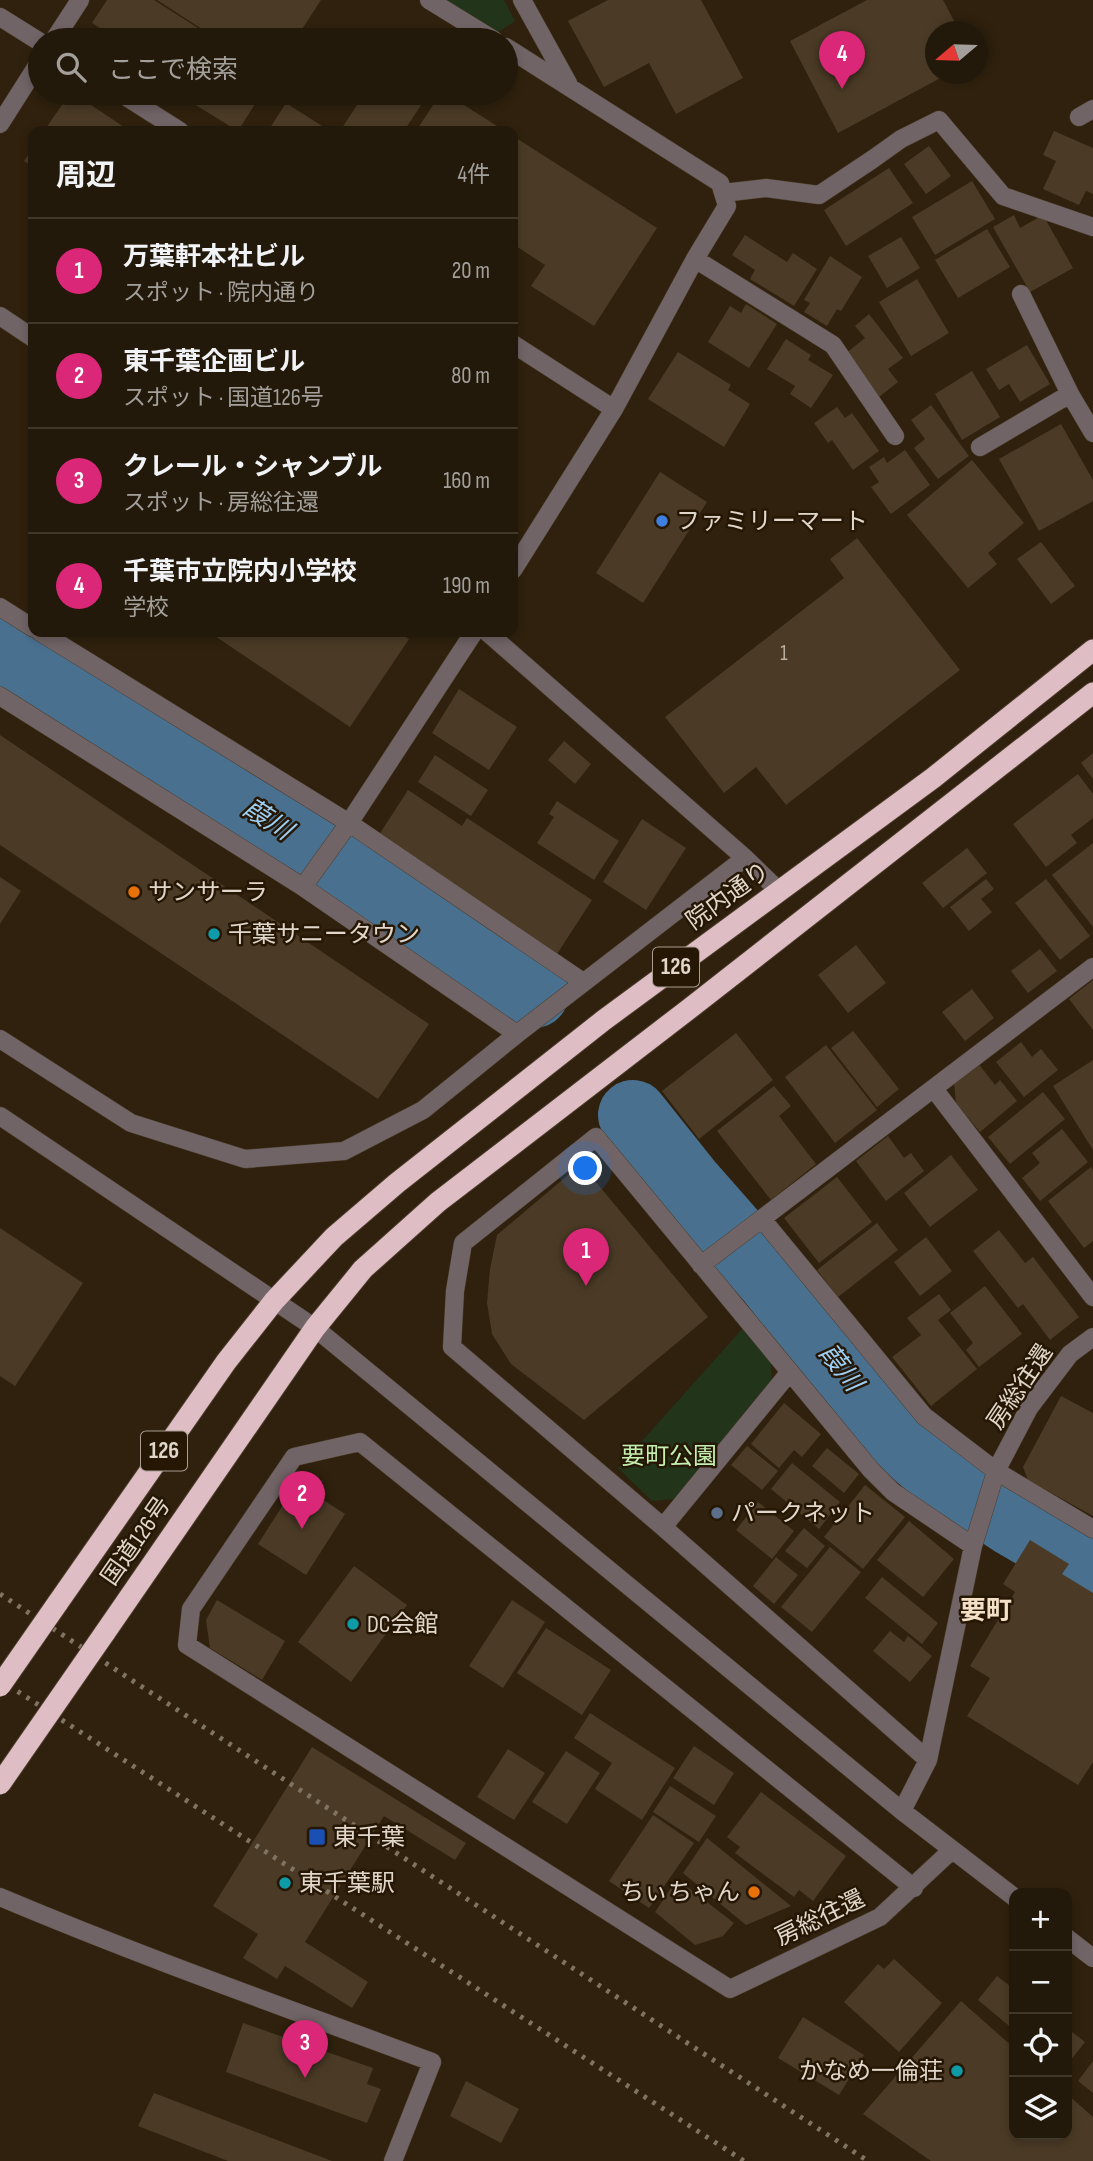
<!DOCTYPE html>
<html lang="ja">
<meta charset="utf-8">
<style>
:root{--surface:#23190a;--page:#2f2618;--text:#f1f3f6;--muted:#a3a09c;--line:#40382b;--accent:#db2777}
body{margin:0;font-family:"Sofia Sans Condensed","Noto Sans JP",sans-serif;background:var(--page);color:var(--text)}
.controls{position:absolute;right:21px;bottom:21px;display:grid;overflow:hidden;border-radius:14px;box-shadow:0 4px 10px #0003}
.controls button{width:63px;height:63px;display:grid;place-items:center;padding:0;border:0;border-bottom:2px solid var(--line);background:var(--surface);color:var(--text);font:35px sans-serif}
.compass{position:absolute;left:925px;top:21px;width:63px;height:63px;border-radius:50%;background:var(--surface);box-shadow:0 4px 10px #0003;rotate:251deg}
.you{position:absolute;left:586px;top:1169px;width:24px;height:24px;margin:-18px;border:5px solid #fff;border-radius:50%;background:#1a73e8;box-shadow:0 0 0 10px #1a73e833}
.badge{display:grid;place-items:center;width:46px;height:46px;border-radius:50%;background:var(--accent);color:#fff;font-size:23px;font-weight:700}
.pin{position:absolute;translate:-50% -58px;filter:drop-shadow(0 2px 4px #0008)}
.pin::after{content:'';position:absolute;top:37px;width:24px;height:21px;background:inherit;clip-path:polygon(0 0,100% 0,50% 100%)}
.list{margin:0;padding:0;list-style:none}
h2{display:flex;justify-content:space-between;align-items:center;height:91px;margin:0;padding:0 28px;font-size:30px}
h2 small{font-size:23px;font-weight:400;color:var(--muted)}
.list li{display:grid;grid-template-columns:46px 1fr auto;gap:21px;align-items:center;box-sizing:border-box;height:105px;padding:0 28px;border-top:2px solid var(--line)}
.list b{display:block;font-size:26px;white-space:nowrap}
.list p{margin:0;font-size:23px;white-space:nowrap;color:var(--muted)}
.list em{font-size:23px;font-style:normal;color:var(--muted)}
.icon{flex:none;width:38px;height:38px;fill:none;stroke:currentColor;stroke-width:2;stroke-linecap:round;stroke-linejoin:round}
.map{position:relative;flex:none;width:1093px;height:2161px;overflow:hidden}
.search{position:absolute;background:var(--surface);box-shadow:0 4px 10px #0003;left:28px;top:28px;width:490px;height:77px;display:flex;align-items:center;gap:18px;box-sizing:border-box;padding:0 24px;border-radius:38px;color:var(--muted);font-size:26px}
.panel{position:absolute;background:var(--surface);box-shadow:0 4px 10px #0003;left:28px;top:126px;width:490px;height:511px;border-radius:14px}
.map>svg:first-child{display:block}
</style>
<div class="map">
<svg width="1093" height="2161" viewBox="0 0 1093 2161">
<rect width="100%" height="100%" fill="#2f210d"/>
<path fill="#22351a" d="M445 0H504L515 21 497 33Z
M743 1328 771 1364 772 1379 674 1499 652 1501 618 1468Z"/>
<g fill="none" stroke-linecap="round" stroke-linejoin="round">
<path stroke="#49708f" stroke-width="70" d="M0 648 288 837 534 993
M633 1115 688 1184 773 1281 885 1426 940 1473 1014 1522 1093 1568"/>
</g>
<path fill="#4b3b26" d="M107 0H154L217 40H94L93 39 100 28 92 23Z
M157 0H321L295 40H219Z
M608 0H701L743 78 676 114 649 63 604 87 568 21Z
M867 0H943L960 32H936V74H948L838 133 790 41Z
M70 93H73L130 131H44Z
M176 93H262L238 131Z
M331 93H357L350 105Z
M365 93H429L404 131H340Z
M441 93H445L505 131H416Z
M286 103 330 131H268Z
M1054 131 1093 148V194L1086 191 1079 205 1043 189 1056 161 1043 155Z
M513 136 657 228 594 326 531 286 545 265 513 244Z
M929 146 951 176 926 194 904 164Z
M33 148V167L24 161Z
M889 168 913 203 846 246 824 210Z
M972 181 995 219 935 255 912 217Z
M1014 215 1020 228 1043 215 1073 268 1030 292 993 227Z
M987 229 1010 267 958 298 935 260Z
M745 235 787 262 793 253 817 269 794 306 750 279 755 270 732 255Z
M901 237 920 268 887 288 868 256Z
M830 256 862 277 841 311 837 309 827 326 804 312 810 303 804 300Z
M917 279 949 333 911 356 879 302Z
M746 304 777 324 749 368 708 342 730 306 741 313Z
M869 314 903 358 888 369 898 382 879 397 845 354 865 338 855 326Z
M786 339 811 355 808 360 833 375 811 408 790 394 795 386 767 369Z
M1027 345 1050 384 1020 402 1009 384 999 390 986 369Z
M678 352 731 385 728 390 750 404 724 447 648 399Z
M972 371 1000 417 962 440 935 394Z
M931 405 969 456 938 479 914 448 925 439 911 420Z
M837 407 845 418 852 413 879 451 853 470 832 440 828 443 814 423Z
M1061 424 1093 480V501L1039 531 999 459Z
M905 450 930 485 891 514 871 487 879 482 869 467 884 457 887 463Z
M972 460 1024 523 988 553 997 564 968 588 907 515Z
M660 472 707 502 643 603 596 573Z
M857 538 960 670 786 805 756 767 724 793 665 717 844 578 830 559Z
M1041 542 1075 586 1051 604 1017 559Z
M209 632H398L409 639 350 727Z
M459 689 517 727 489 770 432 733Z
M0 735 429 1024 378 1099 0 845Z
M564 741 591 764 575 784 548 760Z
M1093 753V779L1081 763Z
M435 755 488 790 471 816 418 782Z
M1078 774 1093 794V818L1071 835 1077 843 1046 867 1013 824Z
M408 790 462 826 467 818 592 900 557 954 377 838Z
M557 801 619 841 594 880 537 843 554 817 549 814Z
M642 819 686 848 646 910 603 882Z
M1093 843V927L1052 875Z
M967 848 987 873 943 908 922 883Z
M0 877 21 891 0 924Z
M986 879 994 889 981 899 992 912 969 931 950 907Z
M1046 879 1090 936 1060 960 1015 903Z
M856 945 886 983 848 1013 818 975Z
M1040 949 1057 971 1028 993 1011 971Z
M1093 980V1030L1069 999Z
M972 989 994 1018 965 1041 942 1012Z
M853 1031 899 1089 877 1107 831 1048Z
M736 1033 773 1080 699 1139 662 1091Z
M1021 1042 1032 1057 1041 1049 1058 1070 1024 1097 996 1062Z
M826 1045 877 1110 835 1143 785 1077Z
M1093 1060V1150L1053 1086Z
M978 1063 995 1085 1000 1080 1017 1101 980 1132 956 1103 954 1083Z
M774 1086 791 1106 779 1116 816 1164 771 1200 717 1131Z
M1043 1092 1065 1119 1010 1164 988 1137Z
M1062 1129 1088 1162 1040 1201 1022 1178 1040 1163 1032 1153Z
M888 1136 904 1158 911 1153 924 1171 886 1201 856 1161Z
M951 1155 978 1190 930 1227 904 1193Z
M581 1164 708 1317 584 1420 511 1364 492 1334 487 1303 490 1269 497 1235Z
M1091 1167 1093 1170V1241L1084 1248 1048 1201Z
M837 1177 872 1222 819 1263 784 1218Z
M877 1223 898 1250 838 1297 817 1270Z
M0 1228 83 1283 15 1386 0 1376Z
M999 1230 1025 1263 1033 1257 1079 1317 1050 1340 1023 1304 1018 1308 973 1251Z
M926 1237 952 1271 920 1296 894 1262Z
M985 1286 1022 1334 979 1367 966 1350 973 1343 950 1313Z
M939 1294 951 1310 938 1320 977 1369 931 1406 892 1357 921 1335 907 1318Z
M1061 1396 1093 1413V1516L1028 1480 1023 1467Z
M784 1403 821 1434 802 1457 794 1450 779 1468 751 1444Z
M747 1446 778 1471 762 1490 731 1465Z
M827 1448 859 1474 844 1493 812 1466Z
M792 1463 840 1502 819 1529 771 1489Z
M297 1483 345 1514 306 1575 258 1544Z
M865 1485 905 1517 863 1569 824 1537Z
M758 1502 794 1531 772 1559 736 1530Z
M909 1521 954 1559 923 1597 877 1560Z
M804 1528 825 1546 807 1568 785 1551Z
M1030 1540 1069 1564 1062 1574 1093 1593V1762L1078 1785 967 1716 990 1678 970 1666 1015 1592 1003 1584Z
M830 1547 861 1572 812 1632 781 1607Z
M776 1557 798 1575 774 1604 753 1586Z
M354 1566 407 1605 351 1682 298 1642Z
M882 1577 938 1623 922 1644 865 1598Z
M217 1600 285 1641 262 1680 210 1648 206 1620Z
M512 1600 545 1622 503 1688 469 1666Z
M546 1628 611 1670 582 1715 517 1673Z
M890 1631 904 1642 908 1636 932 1656 910 1682 873 1651Z
M590 1713 675 1768 642 1820 595 1789 612 1763 574 1738Z
M694 1746 734 1773 714 1805 673 1778Z
M312 1747 466 1843 455 1860 384 1816 305 1942 368 1982 352 2008 285 1966 277 1979 243 1958 258 1934 213 1906Z
M508 1749 545 1773 514 1820 477 1797Z
M566 1751 600 1773 567 1824 532 1802Z
M670 1786 716 1816 699 1842 653 1812Z
M761 1792 846 1856 813 1901 799 1890 794 1897 735 1853 740 1847 727 1837Z
M653 1815 694 1843 649 1908 609 1881Z
M707 1838 791 1906 746 1925 683 1873Z
M677 1879 734 1923 723 1936 695 1945 655 1912Z
M894 1959 942 2003 899 2052 844 2002 878 1964 884 1969Z
M997 1976 1014 1989V2030L978 2000Z
M961 2001 1014 2048V2135H1067V2094L1093 2117V2161H931L863 2114Z
M803 2017 864 2055 839 2095 778 2058Z
M243 2023 373 2068 367 2084 381 2089 367 2123 226 2072Z
M1067 2028 1085 2042 1067 2065Z
M1093 2061V2093L1078 2081Z
M466 2081 519 2109 501 2143 450 2116Z
M154 2093 332 2161H228L138 2126Z"/>
<g fill="none" stroke-linecap="round" stroke-linejoin="round">
<defs>
<path id="minor" d="M429 0 494 40
M522 0 568 83
M0 17 40 42
M54 40 80 0
M506 47 720 183 727 206 695 259 614 409 513 570
M120 93 180 131
M1079 117 1093 109
M0 124 40 61
M723 193 766 188 819 195 873 159 901 139 939 120 1003 196 1093 227
M695 259 833 345 895 436
M1021 294 1070 394 1093 433
M0 316 33 338
M513 344 614 409
M980 447 1070 394
M0 607 33 628
M40 632 349 823 583 982
M487 632 745 858 779 891
M0 696 303 887 517 1034
M303 887 349 823 474 632
M0 1039 131 1123 245 1159 344 1151 423 1110 517 1034 745 858
M934 1089 1093 1297
M0 1116 315 1328 902 1811 1014 1897
M762 1219 924 1416 996 1471 1093 1529
M701 1265 1093 967
M663 1527 789 1373
M928 1760 663 1527 452 1347 455 1291 463 1243 596 1137 871 1470 893 1492 973 1546
M902 1811 928 1760 973 1546 996 1471 1029 1408 1070 1354 1093 1337
M914 1888 360 1442 294 1457 191 1609 187 1645 730 1989 880 1917 952 1850
M0 1897C142 1957 287 2008 432 2062L393 2161
M1067 1938 1093 1958"/>
<path id="highway" d="M57 1604 226 1362 274 1301 334 1237 397 1183 604 1020 933 778 1093 650
M104 1634 315 1328 363 1269 438 1202 689 1009 1093 693"/>
</defs>
<use href="#minor" stroke="#4b3e2b" stroke-width="19"/>
<use href="#highway" stroke="#4b3e2b" stroke-width="23"/>
<use href="#minor" stroke="#716466" stroke-width="18"/>
<use href="#highway" stroke="#dfbdc4" stroke-width="21"/>
<path stroke="#7f7362" stroke-width="5" stroke-dasharray="3.5 7" stroke-linecap="butt" d="M0 1594 868 2161
M0 1680 744 2161"/>
<defs>
<path id="highway-bridge" d="M0 1686 57 1604
M0 1784 104 1634"/>
</defs>
<use href="#highway-bridge" stroke="#4b3e2b" stroke-width="23" stroke-linecap="butt"/>
<use href="#highway-bridge" stroke="#dfbdc4" stroke-width="21"/>
</g>
<circle fill="#3f7fe0" stroke="#251704" stroke-width="2.5" cx="662" cy="521" r="7"/>
<g fill="#e8710a" stroke="#251704" stroke-width="2.5">
<circle cx="134" cy="892" r="7"/>
<circle cx="754" cy="1892" r="7"/>
</g>
<g fill="#0f9aa8" stroke="#251704" stroke-width="2.5">
<circle cx="214" cy="934" r="7"/>
<circle cx="353" cy="1624" r="7"/>
<circle cx="285" cy="1883" r="7"/>
<circle cx="957" cy="2071" r="7"/>
</g>
<circle fill="#5c6f8a" stroke="#251704" stroke-width="2.5" cx="717" cy="1513" r="7"/>
<rect fill="#1a4fb4" stroke="#251704" stroke-width="2.5" x="308" y="1828" width="18" height="18" rx="3.5"/>
<g text-anchor="middle" dominant-baseline="central" stroke-width="5" stroke-linejoin="round" paint-order="stroke">
<g font-size="21" fill="#bbafa1">
<text x="784" y="653">1</text>
</g>
<g fill="#251704" stroke="#a89d8f" stroke-width="2">
<rect x="653" y="947.5" width="46" height="39" rx="5"/>
<rect x="141" y="1431.5" width="46" height="39" rx="5"/>
</g>
<g font-size="23" font-weight="bold" fill="#e0d6ca">
<text x="676" y="967">126</text>
<text x="164" y="1451">126</text>
</g>
<g font-size="24" fill="#e0d6ca" stroke="#251704" text-anchor="start">
<text x="676" y="521">ファミリーマート</text>
<text x="148" y="892">サンサーラ</text>
<text x="228" y="934">千葉サニータウン</text>
<text x="731" y="1513">パークネット</text>
<text x="367" y="1624">DC会館</text>
<text x="333" y="1837">東千葉</text>
<text x="299" y="1883">東千葉駅</text>
<text x="740" y="1892" text-anchor="end">ちぃちゃん</text>
<text x="943" y="2071" text-anchor="end">かなめ一倫荘</text>
</g>
<g font-size="24" fill="#e0d6ca" stroke="#251704">
<text transform="translate(728 896) rotate(-36)">院内通り</text>
<text transform="translate(1020 1387) rotate(-56)">房総往還</text>
<text transform="translate(136 1541) rotate(-55)">国道126号</text>
<text transform="translate(820 1918) rotate(-26)">房総往還</text>
</g>
<g font-size="24" fill="#c3efaf" stroke="#251704">
<text x="669" y="1456">要町公園</text>
</g>
<g font-size="26" font-style="italic" fill="#9ccef5" stroke="#251704">
<text transform="translate(267 820) rotate(33)">葭川</text>
<text transform="translate(840 1368) rotate(52)">葭川</text>
</g>
<g font-size="26" font-weight="bold" fill="#f4e0c7" stroke="#251704">
<text x="986" y="1611">要町</text>
</g>
</g>
</svg>
<div class="controls">
<button>+</button>
<button>−</button>
<button><svg class="icon" aria-label="locate" viewBox="0 0 24 24"><circle cx="12" cy="12" r="6"/><path d="M12 2v4M12 18v4M2 12h4M18 12h4"/></svg></button>
<button><svg class="icon" aria-label="layers" viewBox="0 0 24 24"><path d="M12 4l9 5-9 5-9-5zM3 14l9 5 9-5"/></svg></button>
</div>
<svg class="compass" viewBox="-18 -18 36 36"><path d="M0-13l5 13h-10z" fill="#e53935"/><path d="M0 13l5-13h-10z" fill="#a3a09c"/></svg>
<div class="you"></div>
<div class="pin badge" style="left:586px;top:1286px">1</div>
<div class="pin badge" style="left:302px;top:1529px">2</div>
<div class="pin badge" style="left:305px;top:2078px">3</div>
<div class="pin badge" style="left:842px;top:89px">4</div>
<div class="search"><svg class="icon" aria-label="search" viewBox="0 0 24 24"><circle cx="10" cy="10" r="6"/><path d="M15 15l6 6"/></svg>ここで検索</div>
<section class="panel">
<h2>周辺<small>4件</small></h2>
<ul class="list">
<li><span class="badge">1</span><div><b>万葉軒本社ビル</b><p>スポット · 院内通り</p></div><em>20 m</em></li>
<li><span class="badge">2</span><div><b>東千葉企画ビル</b><p>スポット · 国道126号</p></div><em>80 m</em></li>
<li><span class="badge">3</span><div><b>クレール・シャンブル</b><p>スポット · 房総往還</p></div><em>160 m</em></li>
<li><span class="badge">4</span><div><b>千葉市立院内小学校</b><p>学校</p></div><em>190 m</em></li>
</ul>
</section>
</div>
